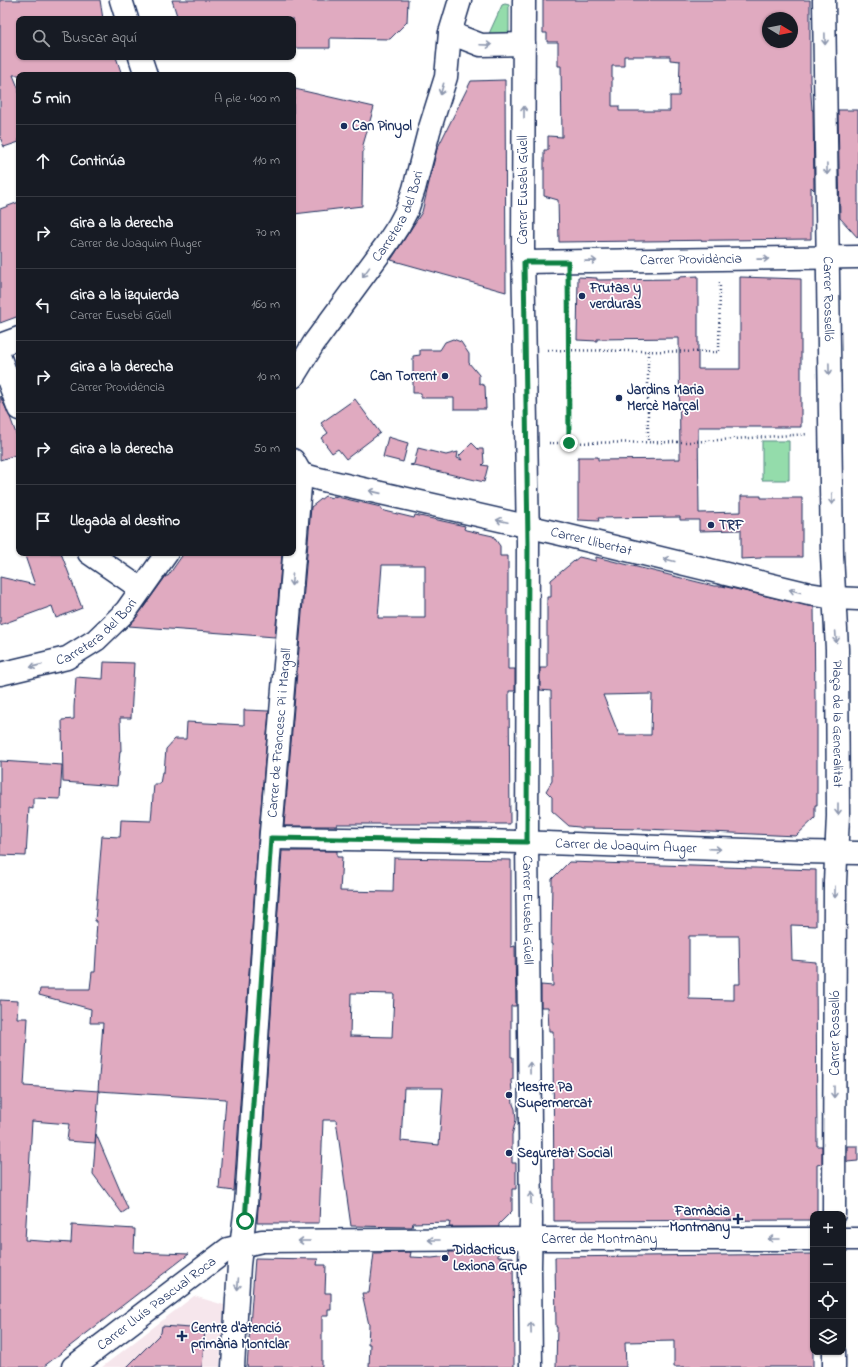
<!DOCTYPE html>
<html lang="es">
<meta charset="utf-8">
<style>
:root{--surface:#171b24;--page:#242831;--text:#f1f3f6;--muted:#9ea1a6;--line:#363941}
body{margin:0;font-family:"Indie Flower",sans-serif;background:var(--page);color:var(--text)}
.controls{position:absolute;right:12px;bottom:12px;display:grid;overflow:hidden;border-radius:8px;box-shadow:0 1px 3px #0004}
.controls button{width:36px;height:36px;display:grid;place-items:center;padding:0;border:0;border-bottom:1px solid var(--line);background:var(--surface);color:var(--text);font:20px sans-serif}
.compass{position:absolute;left:762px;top:12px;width:36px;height:36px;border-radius:50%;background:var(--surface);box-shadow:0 1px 3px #0004;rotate:100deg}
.stop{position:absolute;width:12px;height:12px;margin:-9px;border:3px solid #0b8043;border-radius:50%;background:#fff}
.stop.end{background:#0b8043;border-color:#fff;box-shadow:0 1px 4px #0008}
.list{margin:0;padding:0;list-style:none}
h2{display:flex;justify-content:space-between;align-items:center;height:52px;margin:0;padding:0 16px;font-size:17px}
h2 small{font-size:13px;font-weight:400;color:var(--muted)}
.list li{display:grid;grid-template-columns:26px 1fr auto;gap:12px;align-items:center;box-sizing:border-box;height:72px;padding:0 16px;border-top:1px solid var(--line)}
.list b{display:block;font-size:15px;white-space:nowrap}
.list p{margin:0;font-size:13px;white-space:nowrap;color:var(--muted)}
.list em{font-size:13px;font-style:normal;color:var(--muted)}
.icon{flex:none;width:22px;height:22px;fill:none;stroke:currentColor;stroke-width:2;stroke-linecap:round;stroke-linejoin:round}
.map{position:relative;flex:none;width:858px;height:1367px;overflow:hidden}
.search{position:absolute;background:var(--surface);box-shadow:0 1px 3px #0004;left:16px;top:16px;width:280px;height:44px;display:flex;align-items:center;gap:10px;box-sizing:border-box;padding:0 14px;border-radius:8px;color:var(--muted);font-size:15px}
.panel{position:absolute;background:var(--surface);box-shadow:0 1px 3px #0004;left:16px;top:72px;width:280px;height:484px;border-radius:8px}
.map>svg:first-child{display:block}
</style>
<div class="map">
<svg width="858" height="1367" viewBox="0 0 858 1367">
<rect width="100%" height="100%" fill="#fff"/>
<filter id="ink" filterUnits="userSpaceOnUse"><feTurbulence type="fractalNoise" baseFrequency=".025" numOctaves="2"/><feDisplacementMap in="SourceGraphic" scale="8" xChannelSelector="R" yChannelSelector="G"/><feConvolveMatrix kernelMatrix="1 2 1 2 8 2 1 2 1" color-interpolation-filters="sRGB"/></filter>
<g filter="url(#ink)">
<path fill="#f6e6ec" d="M194 1296 224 1305 220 1367H102Z"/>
<path fill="#94dcab" stroke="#588684" d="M505 4 509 5V38H487L502 5Z
M762 441H789V480H762Z"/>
<path fill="#e0aac0" stroke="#1b2f5e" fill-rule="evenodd" d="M0 0H100L103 19H19V57H116L122 75H13L19 90V142L4 147 0 137Z
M172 0H408L407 22 390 39 330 38V48H293V19H178Z
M543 0H810V80L812 110H813L814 190 811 187V239L559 242 558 200 544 196V150H548V136L562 137 561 66H558V42H547V33H543ZM768 18H792V42H768ZM624 56H670V60L680 61 679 96H670V111H619V106H612V66H624Z
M505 80 506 292 391 260 422 212 437 149 471 81Z
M295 89 374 107 363 145 362 206 294 214 293 103Z
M838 110H858V238L840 218Z
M19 202V316L0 323V209Z
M698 276V369H740V277L801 279V427H698L699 513 741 512V496H761V498H802V557H761V558L741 559V530L699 531V520H680V517L598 518 599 521 578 520V457H598V460L680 459 679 338 597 339V341L577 340 578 277 597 278V280L679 279V277Z
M453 339 461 342 469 354V363L479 375V383L485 386 486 409H454V398H421V393H413V356L420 355V350H440L445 342Z
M0 396 10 417 19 442V454L0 460Z
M355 399 380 433 346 459 338 449 332 453 321 438 328 433 321 423Z
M388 437 408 443 403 462 383 457Z
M472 443 478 449H483L484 463 482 465 488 466 484 482 410 465 414 464 418 448 446 455 458 452 457 458 462 460 459 456Z
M325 496 332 498 333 496 381 507V510L414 518 415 515 465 526 464 529 466 530 493 536 500 546V556H508V669H515V691H509L510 824H337V826H284L311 507ZM382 565H425V618H378Z
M24 553H61L82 608 56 618 52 606 0 625V577L35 585Z
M184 553H282L275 637 129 626 136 618 166 576H168Z
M579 557 596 561V557L714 586H722L814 607 815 700H817V805H815V818L796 836 646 829 581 828 579 827 569 826 552 811V797L546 791 552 781 551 691 540 690V668H547V597H551V580ZM652 694 651 735H619L603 695Z
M104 662 134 663 131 718H120L121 751H120L117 786 63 782 62 720 74 719V707L76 677 103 679Z
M244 710 269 711 257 855 234 1191 219 1189 226 1099 98 1091 103 1023H90L91 1009 39 995 40 989H90L92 972H95L97 938H96L97 921H95L102 836 120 837 121 820 151 821 154 784H160L162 772H164L166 749 175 739H186L187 722 244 725Z
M0 761 62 765 60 799 33 798V809L29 808 26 856 0 855Z
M282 851H337V857H342L340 891 393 892 394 858 511 860V947L515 946 516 1006H511V1057H513V1079L511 1080 513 1104 515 1109 516 1120 512 1135V1163H516V1189H512V1211L499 1224V1227H449L450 1222 413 1223 412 1227 351 1226 336 1120H323L319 1223H257ZM351 993 394 994 392 1037 350 1036ZM404 1088H443L439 1145 401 1141Z
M569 862 816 870V926L791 925 792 960 816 962 817 1146H822V1164L817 1165V1214H813V1220L554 1221 553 1031H549L548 1007H541V985L553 986 552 944H551L552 879ZM689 936H739L740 984H734V1000L689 999Z
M0 1000 18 1001 17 1018H28L24 1086 99 1091 95 1143 67 1141 69 1124 32 1121 25 1240 71 1243 72 1225 135 1229 134 1252 189 1254 43 1367H0Z
M96 1134 128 1209 122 1213 93 1174Z
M847 1146H858V1161L847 1162Z
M411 1252 410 1257 432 1258 449 1256V1252H498V1257H513L514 1367H369L370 1344H368L369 1325 362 1293H369L374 1253Z
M813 1254V1367H674V1341L625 1342 626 1367H556L557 1327H556L555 1257Z
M255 1258 318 1259 317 1265H326L325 1293H331V1310H328V1316H322V1367H247Z
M162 1326 205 1329 202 1367H127L161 1333Z"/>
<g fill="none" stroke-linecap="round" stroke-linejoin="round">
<defs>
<g id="street">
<path d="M121 0 127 19"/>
<path id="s1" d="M824 0 832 554 837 649 838 816 835 882 834 1214"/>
<path d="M450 33 481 45 524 44"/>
<path d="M140 57 146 75"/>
<path id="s2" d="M524 262 858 257"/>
<path d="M0 345 19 338"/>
<path d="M0 358 19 409"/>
<path id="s3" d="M293 377 314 343 386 245 399 225 407 210 414 189 429 131 446 77 450 33 460 0"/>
<path id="s4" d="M301 474 319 479 561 534 809 594 834 598 858 599"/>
<path d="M89 553 141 589"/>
<path id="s5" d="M0 674 67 658 96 640 126 611 167 553"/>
<path id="s6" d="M271 838 488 841 802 852 858 853"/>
<path d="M843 1239H858"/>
<path d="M834 1352V1367"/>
<path id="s7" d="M73 1367 228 1249 262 1241 531 1239H813"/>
<path id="s8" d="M233 1367 239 1265 246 1205 269 856 301 474 293 460"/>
</g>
<g id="secondary">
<path id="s9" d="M524 0 523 248 528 543 527 842 531 1221 530 1266 531 1367"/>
</g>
</defs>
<use href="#street" stroke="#1b2f5e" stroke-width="25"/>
<use href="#secondary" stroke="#1b2f5e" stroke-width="25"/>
<path stroke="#1b2f5e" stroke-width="2.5" stroke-dasharray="1 3" stroke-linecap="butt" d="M569 284V443
M548 350 719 352 720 282
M648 351V442
M549 443 690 442 808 434"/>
<use href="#street" stroke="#fff" stroke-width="22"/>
<use href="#secondary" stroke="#fff" stroke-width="22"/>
</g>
<defs><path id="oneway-shaft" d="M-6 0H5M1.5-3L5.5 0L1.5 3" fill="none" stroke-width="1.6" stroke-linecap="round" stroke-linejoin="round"/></defs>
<g stroke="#8d97ae">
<use href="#oneway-shaft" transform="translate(825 39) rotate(89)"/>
<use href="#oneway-shaft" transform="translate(486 45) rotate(2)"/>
<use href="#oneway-shaft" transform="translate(442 89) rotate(106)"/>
<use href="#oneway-shaft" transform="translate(524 112) rotate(-90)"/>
<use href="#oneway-shaft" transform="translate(827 169) rotate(89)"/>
<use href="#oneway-shaft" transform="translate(763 259) rotate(-1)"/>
<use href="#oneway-shaft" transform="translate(591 261) rotate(-1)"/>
<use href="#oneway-shaft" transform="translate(366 272) rotate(126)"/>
<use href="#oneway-shaft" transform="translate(829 369) rotate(89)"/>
<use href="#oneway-shaft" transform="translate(375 492) rotate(-167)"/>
<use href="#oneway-shaft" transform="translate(832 499) rotate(89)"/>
<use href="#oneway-shaft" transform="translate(502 521) rotate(-168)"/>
<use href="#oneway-shaft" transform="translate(669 560) rotate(-166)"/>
<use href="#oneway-shaft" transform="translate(292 580) rotate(95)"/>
<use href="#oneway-shaft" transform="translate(795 591) rotate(-166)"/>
<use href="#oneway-shaft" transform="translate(836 637) rotate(86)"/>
<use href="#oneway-shaft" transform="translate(36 666) rotate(167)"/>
<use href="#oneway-shaft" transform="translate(838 809) rotate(90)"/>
<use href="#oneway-shaft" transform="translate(715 849) rotate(2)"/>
<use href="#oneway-shaft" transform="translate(835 892) rotate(90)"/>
<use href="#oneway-shaft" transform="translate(530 1068) rotate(-91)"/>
<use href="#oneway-shaft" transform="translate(834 1092) rotate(90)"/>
<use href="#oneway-shaft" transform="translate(531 1198) rotate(-91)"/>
<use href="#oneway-shaft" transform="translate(774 1239) rotate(180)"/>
<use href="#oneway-shaft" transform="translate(434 1240) rotate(180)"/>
<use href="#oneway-shaft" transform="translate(304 1241) rotate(180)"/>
<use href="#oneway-shaft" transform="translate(238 1284) rotate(94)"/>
<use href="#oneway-shaft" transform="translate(531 1328) rotate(-91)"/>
</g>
</g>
<g fill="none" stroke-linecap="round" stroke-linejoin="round" filter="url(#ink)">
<path stroke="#0b8043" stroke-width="5" d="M245 1221 271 838 527 842 528 543 524 262H568L569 443"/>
</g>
<g fill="#1b2f5e" stroke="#fff" stroke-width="1.5">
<circle cx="344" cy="126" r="4"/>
<circle cx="582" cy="296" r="4"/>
<circle cx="445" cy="376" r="4"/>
<circle cx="619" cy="398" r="4"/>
<circle cx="711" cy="525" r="4"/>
<circle cx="509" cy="1095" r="4"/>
<circle cx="509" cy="1153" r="4"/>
<path d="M736 1213h4v4h4v4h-4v4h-4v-4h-4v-4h4z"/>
<circle cx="445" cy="1258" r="4"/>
<path d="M180 1330h4v4h4v4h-4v4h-4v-4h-4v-4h4z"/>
</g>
<g text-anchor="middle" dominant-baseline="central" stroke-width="3.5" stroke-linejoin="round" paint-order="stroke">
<g font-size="14" font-weight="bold" fill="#1b2f5e" stroke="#fff" text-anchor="start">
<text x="352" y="126">Can Pinyol</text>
<text x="590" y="288">Frutas y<tspan x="590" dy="16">verduras</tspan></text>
<text x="437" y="376" text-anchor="end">Can Torrent</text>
<text x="627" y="390">Jardins Maria<tspan x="627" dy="16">Mercè Marçal</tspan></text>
<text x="719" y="525">TRF</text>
<text x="517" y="1087">Mestre Pa<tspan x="517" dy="16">Supermercat</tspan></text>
<text x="517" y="1153">Seguretat Social</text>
<text x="730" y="1211" text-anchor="end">Farmàcia<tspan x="730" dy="16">Montmany</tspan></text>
<text x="453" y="1250">Didacticus<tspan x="453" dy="16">Lexiona Grup</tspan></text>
<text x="191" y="1328">Centre d'atenció<tspan x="191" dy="16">primària Montclar</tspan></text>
</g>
<g font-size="14" fill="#1b2f5e" stroke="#fff">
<text transform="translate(523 190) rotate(-90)">Carrer Eusebi Güell</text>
<text stroke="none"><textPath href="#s3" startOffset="193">Carretera del Bori</textPath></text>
<text stroke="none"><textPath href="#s2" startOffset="167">Carrer Providència</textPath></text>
<text stroke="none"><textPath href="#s1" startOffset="299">Carrer Rosselló</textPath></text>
<text stroke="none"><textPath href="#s4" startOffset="298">Carrer Llibertat</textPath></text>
<text stroke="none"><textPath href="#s5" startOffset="108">Carretera del Bori</textPath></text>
<text stroke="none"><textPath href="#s1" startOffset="724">Plaça de la Generalitat</textPath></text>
<text stroke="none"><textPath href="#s8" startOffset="636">Carrer de Francesc Pi i Margall</textPath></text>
<text stroke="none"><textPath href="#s6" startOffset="355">Carrer de Joaquim Auger</textPath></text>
<text stroke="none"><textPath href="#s9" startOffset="910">Carrer Eusebi Güell</textPath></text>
<text transform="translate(835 1033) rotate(-90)">Carrer Rosselló</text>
<text stroke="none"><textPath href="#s7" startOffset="567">Carrer de Montmany</textPath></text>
<text stroke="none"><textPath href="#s7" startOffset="105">Carrer Lluís Pascual Roca</textPath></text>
</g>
</g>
</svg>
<div class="controls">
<button>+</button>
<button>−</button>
<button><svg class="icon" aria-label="locate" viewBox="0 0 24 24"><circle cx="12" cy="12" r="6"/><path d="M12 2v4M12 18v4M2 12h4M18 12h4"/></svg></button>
<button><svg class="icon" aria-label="layers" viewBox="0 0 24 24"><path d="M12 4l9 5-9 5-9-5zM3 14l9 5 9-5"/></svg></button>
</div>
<svg class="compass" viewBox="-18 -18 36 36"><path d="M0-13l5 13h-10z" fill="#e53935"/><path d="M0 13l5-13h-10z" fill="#9ea1a6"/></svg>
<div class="stop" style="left:245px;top:1221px"></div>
<div class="stop end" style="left:569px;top:443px"></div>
<div class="search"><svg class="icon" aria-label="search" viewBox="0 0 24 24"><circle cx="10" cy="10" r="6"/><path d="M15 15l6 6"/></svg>Buscar aquí</div>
<section class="panel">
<h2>5 min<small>A pie · 400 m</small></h2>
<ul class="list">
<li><svg class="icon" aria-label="ahead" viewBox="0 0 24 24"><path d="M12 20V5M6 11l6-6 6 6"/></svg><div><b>Continúa</b></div><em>110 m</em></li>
<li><svg class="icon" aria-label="right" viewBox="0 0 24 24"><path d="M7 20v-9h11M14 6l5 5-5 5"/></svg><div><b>Gira a la derecha</b><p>Carrer de Joaquim Auger</p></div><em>70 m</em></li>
<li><svg class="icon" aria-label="left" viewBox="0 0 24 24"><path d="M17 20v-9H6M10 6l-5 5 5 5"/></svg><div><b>Gira a la izquierda</b><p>Carrer Eusebi Güell</p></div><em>160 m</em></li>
<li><svg class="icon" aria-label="right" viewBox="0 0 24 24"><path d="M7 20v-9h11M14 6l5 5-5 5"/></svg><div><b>Gira a la derecha</b><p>Carrer Providència</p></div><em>10 m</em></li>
<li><svg class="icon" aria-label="right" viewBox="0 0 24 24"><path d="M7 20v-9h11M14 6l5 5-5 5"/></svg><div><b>Gira a la derecha</b></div><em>50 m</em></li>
<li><svg class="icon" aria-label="arrive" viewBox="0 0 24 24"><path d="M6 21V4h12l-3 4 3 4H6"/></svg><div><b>Llegada al destino</b></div></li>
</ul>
</section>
</div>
